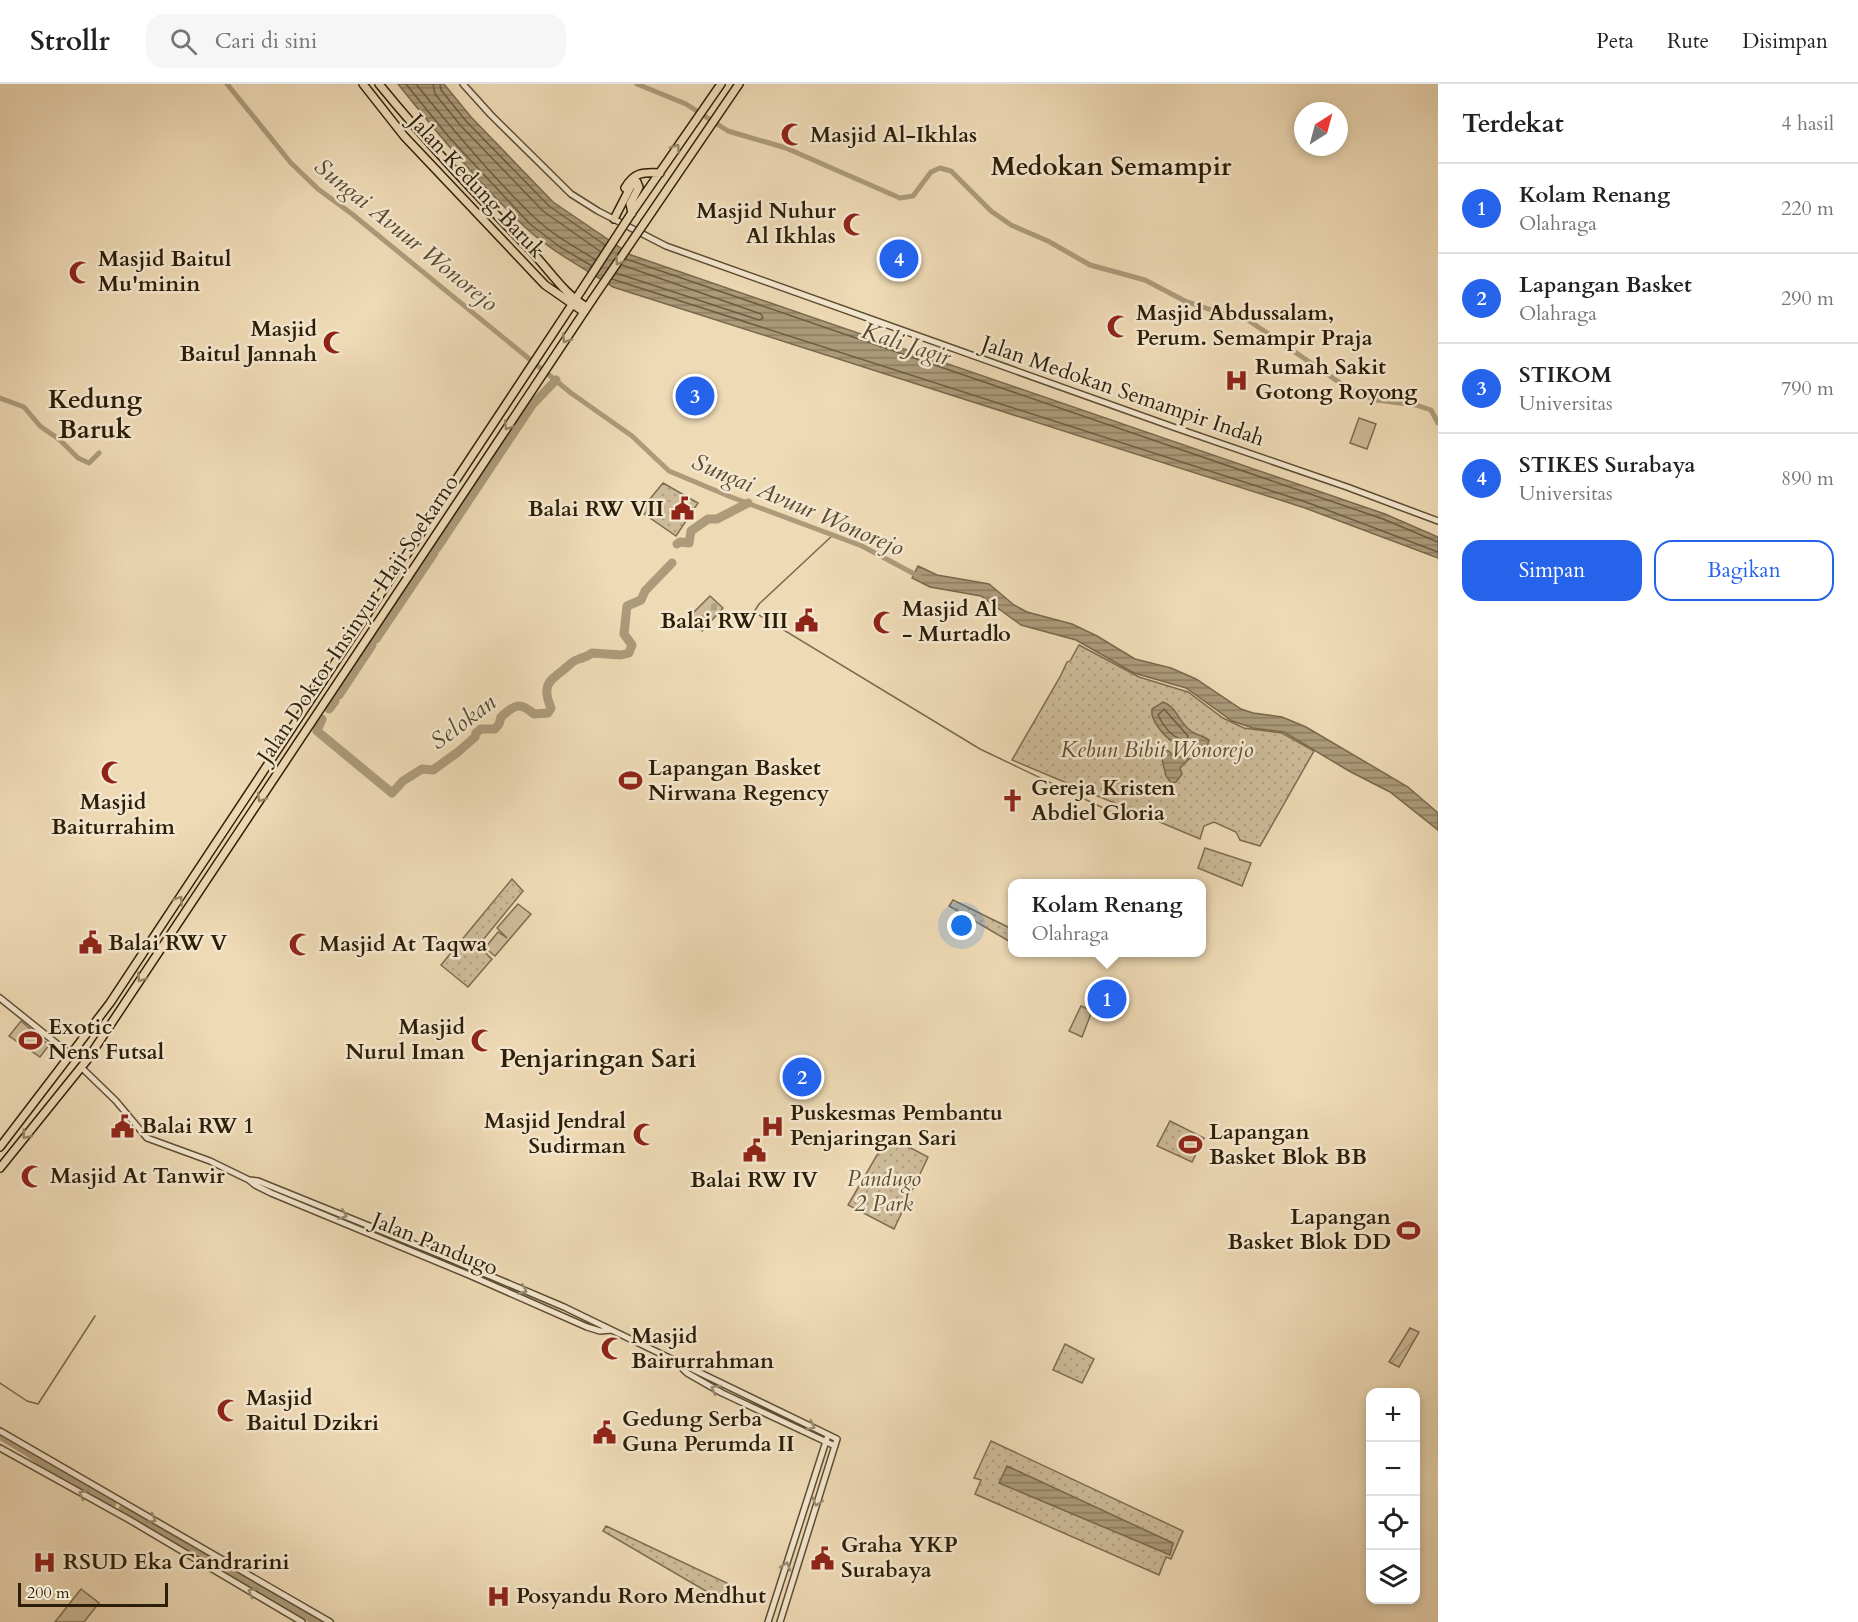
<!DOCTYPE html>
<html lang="id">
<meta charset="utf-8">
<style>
:root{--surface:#fff;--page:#f6f6f6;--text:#222;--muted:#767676;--line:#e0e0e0;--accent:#2563eb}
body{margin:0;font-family:Cardo,serif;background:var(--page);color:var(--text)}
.controls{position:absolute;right:18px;bottom:18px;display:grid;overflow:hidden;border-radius:12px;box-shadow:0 3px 9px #0003}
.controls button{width:54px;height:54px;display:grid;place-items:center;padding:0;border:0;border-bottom:2px solid var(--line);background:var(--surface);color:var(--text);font:30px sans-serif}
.compass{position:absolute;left:1294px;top:18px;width:54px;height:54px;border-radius:50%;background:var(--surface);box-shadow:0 3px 9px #0003;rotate:36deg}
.scale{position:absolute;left:18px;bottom:15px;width:150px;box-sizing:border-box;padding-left:6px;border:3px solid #2d1e08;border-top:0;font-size:16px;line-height:21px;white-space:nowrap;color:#2d1e08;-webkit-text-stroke:4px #f4e7cf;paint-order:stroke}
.you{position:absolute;left:962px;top:842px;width:21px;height:21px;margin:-15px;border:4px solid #fff;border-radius:50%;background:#1a73e8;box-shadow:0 0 0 9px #1a73e833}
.badge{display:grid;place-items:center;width:39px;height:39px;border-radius:50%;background:var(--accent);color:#fff;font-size:20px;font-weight:700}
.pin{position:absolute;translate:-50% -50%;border:3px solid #fff;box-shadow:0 2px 6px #0006}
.popup{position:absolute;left:1008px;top:795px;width:198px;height:78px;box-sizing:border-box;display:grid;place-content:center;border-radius:12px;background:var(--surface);filter:drop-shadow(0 2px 4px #0005);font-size:20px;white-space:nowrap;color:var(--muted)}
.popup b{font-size:22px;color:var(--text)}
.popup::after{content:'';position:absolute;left:50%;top:100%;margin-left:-12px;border:12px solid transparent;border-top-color:var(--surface)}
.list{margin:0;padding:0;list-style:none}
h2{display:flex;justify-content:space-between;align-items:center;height:78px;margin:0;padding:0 24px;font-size:26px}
h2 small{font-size:20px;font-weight:400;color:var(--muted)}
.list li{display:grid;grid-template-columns:39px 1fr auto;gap:18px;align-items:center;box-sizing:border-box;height:90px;padding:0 24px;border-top:2px solid var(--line)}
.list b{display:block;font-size:22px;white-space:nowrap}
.list p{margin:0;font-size:20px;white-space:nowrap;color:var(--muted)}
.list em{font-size:20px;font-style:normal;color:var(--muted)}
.actions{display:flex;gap:12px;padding:18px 24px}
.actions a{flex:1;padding:14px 0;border:2px solid var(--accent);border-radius:18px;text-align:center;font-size:21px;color:var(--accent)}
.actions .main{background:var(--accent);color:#fff}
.icon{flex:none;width:33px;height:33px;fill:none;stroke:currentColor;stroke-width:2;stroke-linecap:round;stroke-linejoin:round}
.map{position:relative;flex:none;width:1438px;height:1538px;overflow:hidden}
header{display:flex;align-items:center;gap:36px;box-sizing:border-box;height:84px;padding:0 30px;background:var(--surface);border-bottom:2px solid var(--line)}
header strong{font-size:28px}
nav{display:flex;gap:33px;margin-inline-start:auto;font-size:21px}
.search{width:420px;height:54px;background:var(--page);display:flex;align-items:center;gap:15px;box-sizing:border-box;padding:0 21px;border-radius:18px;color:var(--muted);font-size:22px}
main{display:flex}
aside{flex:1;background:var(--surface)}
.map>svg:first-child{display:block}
</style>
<header>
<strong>Strollr</strong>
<div class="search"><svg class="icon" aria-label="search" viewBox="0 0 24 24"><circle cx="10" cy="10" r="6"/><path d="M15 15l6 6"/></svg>Cari di sini</div>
<nav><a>Peta</a><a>Rute</a><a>Disimpan</a></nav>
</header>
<main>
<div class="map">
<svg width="1438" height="1538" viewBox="0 0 1438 1538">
<defs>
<pattern id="cemetery-stones" width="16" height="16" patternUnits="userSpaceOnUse" patternTransform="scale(1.5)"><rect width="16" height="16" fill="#cdba98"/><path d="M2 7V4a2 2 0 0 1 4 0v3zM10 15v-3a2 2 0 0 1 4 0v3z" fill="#b09f82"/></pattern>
<pattern id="park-dots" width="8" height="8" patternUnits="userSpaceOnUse" patternTransform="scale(1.5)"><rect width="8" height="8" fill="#cdba98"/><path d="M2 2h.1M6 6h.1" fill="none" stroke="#b09f82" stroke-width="1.8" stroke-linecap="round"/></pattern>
<pattern id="garden-furrows" width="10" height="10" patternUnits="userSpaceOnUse" patternTransform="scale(1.5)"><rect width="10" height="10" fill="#cdba98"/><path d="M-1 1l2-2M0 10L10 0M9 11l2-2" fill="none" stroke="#b09f82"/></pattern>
<pattern id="water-rules" width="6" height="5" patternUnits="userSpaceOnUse" patternTransform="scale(1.5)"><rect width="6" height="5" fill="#ac9a7a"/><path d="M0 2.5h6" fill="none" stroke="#8c7d62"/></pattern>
</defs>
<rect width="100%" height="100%" fill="#eedab5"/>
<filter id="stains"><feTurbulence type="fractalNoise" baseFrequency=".00333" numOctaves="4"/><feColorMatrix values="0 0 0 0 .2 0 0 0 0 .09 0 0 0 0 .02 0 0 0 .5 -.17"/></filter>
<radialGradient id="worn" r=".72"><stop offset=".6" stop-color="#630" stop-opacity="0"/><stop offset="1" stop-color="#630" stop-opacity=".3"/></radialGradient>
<path fill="#cdba98" stroke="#7d6c50" stroke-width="1.5" d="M1359 334 1376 340 1367 365 1350 359Z
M518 820 531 830 495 872 485 864 498 848 507 854 497 844Z
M1081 922 1092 927 1082 953 1069 947Z
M21 937 49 961 40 973 9 952Z
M81 1505 99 1519 84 1538H55Z"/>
<path fill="url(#cemetery-stones)" stroke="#7d6c50" stroke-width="1.5" d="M710 512 723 524 702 547 687 535Z"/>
<path fill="url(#park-dots)" stroke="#7d6c50" stroke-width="1.5" d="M663 399 698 419 676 452 640 427Z
M1079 561 1139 593 1188 608 1223 634 1244 644 1282 649 1314 667 1260 762 1240 756 1236 748 1214 738 1204 742 1200 755 1012 676 1060 593 1067 578 1070 577Z
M1205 764 1251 779 1242 802 1198 784Z
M512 795 523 807 478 862 492 875 468 903 441 881Z
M953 816 1012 845V859L949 822Z
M1170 1037 1204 1054 1192 1078 1157 1062Z
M888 1052 928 1073 894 1145 848 1121Z
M1065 1260 1094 1275 1082 1299 1053 1286Z
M991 1357 1183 1447 1171 1475 1166 1473 1159 1491 975 1410 981 1396 974 1394Z
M606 1442 729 1500 721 1516 603 1447Z"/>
<path fill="url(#garden-furrows)" stroke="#7d6c50" stroke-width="1.5" d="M1410 1244 1419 1248 1399 1283 1389 1278Z"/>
<path fill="url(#water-rules)" stroke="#79684c" stroke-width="1.5" d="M398 0H444L471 33 553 118 631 171 1385 430 1438 453V474L1305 424 613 203C584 184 552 168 526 144 479 100 438 50 398 0Z
M918 482 937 491 989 500 1014 521 1027 528 1072 540 1097 552 1135 575 1171 584 1196 595 1241 625 1253 629 1282 633 1306 643 1408 703 1438 729V746L1390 708 1349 687 1284 648 1253 644 1232 637 1186 604 1134 589 1076 556 1021 541 981 512 930 503 912 494Z
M1163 618C1177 623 1179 639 1191 647 1196 651 1204 652 1209 656L1207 663C1186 668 1170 660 1158 643 1154 636 1151 633 1152 625Z
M1163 663 1175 672 1189 675 1180 684 1182 690 1176 698 1171 699 1166 692 1160 667Z
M1007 1382 1173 1459 1170 1471 999 1399Z"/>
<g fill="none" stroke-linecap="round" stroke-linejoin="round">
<path stroke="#6c5c41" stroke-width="1.5" d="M406 0 448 52 530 140 560 163 592 182
M416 0C453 46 492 93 535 134 553 151 575 163 596 176
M433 0 435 10 461 42 543 127 601 168
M440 0 441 6 466 37 549 122 605 161
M626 175 1383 435 1438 458
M616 189 759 236 763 234 761 230 622 181
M612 195 1306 418 1438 468
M1164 625 1188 652 1187 656C1173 656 1164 643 1158 631Z"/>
<path stroke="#79684c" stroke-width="1.5" d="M833 451 759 520 754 528 980 665 1118 731
M0 1299 27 1317 38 1320 95 1232"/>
<path stroke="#ac9a7a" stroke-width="5" d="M227 0 291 79 318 105 352 130 571 309 632 352 669 387 731 413 862 462 920 493
M637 0 686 20 728 47 786 64 900 114 913 112 931 88 940 84 951 87 991 127 1011 141 1048 157 1090 181 1145 196 1185 217 1223 230 1248 236 1349 305 1376 316 1416 321 1431 326 1438 339
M0 314 24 323 40 342 60 356 78 374 89 379 99 369"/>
<path stroke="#ac9a7a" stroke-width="9" d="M677 460 680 458 689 459 691 447 708 435H717L748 419
M437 464 532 321 556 296
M376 555 434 469
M339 611 372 561
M329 625 335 617
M322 635 317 647 392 709 403 697 422 685 433 686 458 668 475 653 476 649 481 645H495L499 640 501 633C515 621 519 617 534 630L548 629 551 624C540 598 552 596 568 582 571 579 575 576 579 575 584 573 587 573 592 569L621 571 629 569 632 561 624 550 627 522 641 516 645 507 672 479
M0 1351 28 1368 48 1383 112 1419
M123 1425 318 1538"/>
<defs>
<path id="tertiary" d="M463 0 491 31 571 110 598 127 666 162 1176 344 1347 403 1438 437
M0 914 71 971
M82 984 116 1017 147 1054 210 1077 249 1096 258 1097 441 1171 564 1223 837 1355 780 1538
M249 1096 255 1101 271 1109 469 1191 587 1243 600 1247 611 1246
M675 1277 687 1289 722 1309 835 1362
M0 1347 330 1538
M0 1364 128 1435 302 1538
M768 1538 828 1351"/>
<path id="primary" d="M363 0 404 52 545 201 584 228
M379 0C427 59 479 113 532 168 550 187 565 211 587 223
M625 104C634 88 643 88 660 89
M631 130 721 0
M614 135 631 102 637 98 639 103 630 120 632 129
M645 138 739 0
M0 1063 110 919 581 207
M0 1084 87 976 592 216"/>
</defs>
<use href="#tertiary" stroke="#5d4d33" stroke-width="8"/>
<use href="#primary" stroke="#2d1e08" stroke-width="10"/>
<use href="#tertiary" stroke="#f4e7cf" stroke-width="5"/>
<use href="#primary" stroke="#eedab5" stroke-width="7"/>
<defs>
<path id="primary-bridge" d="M581 207 631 130
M592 216 645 138"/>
</defs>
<use href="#primary-bridge" stroke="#2d1e08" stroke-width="10" stroke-linecap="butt"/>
<use href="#primary-bridge" stroke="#eedab5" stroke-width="7"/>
</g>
<defs><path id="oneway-chevron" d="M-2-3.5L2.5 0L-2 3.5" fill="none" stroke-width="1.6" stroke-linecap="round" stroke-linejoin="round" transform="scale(1.5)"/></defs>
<g stroke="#978567">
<use href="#oneway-chevron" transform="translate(676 64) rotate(-56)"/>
<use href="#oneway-chevron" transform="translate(619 177) rotate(124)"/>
<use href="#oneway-chevron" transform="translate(566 255) rotate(124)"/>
<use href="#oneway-chevron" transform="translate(508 342) rotate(123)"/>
<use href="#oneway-chevron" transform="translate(261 714) rotate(123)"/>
<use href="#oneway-chevron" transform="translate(179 816) rotate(-56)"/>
<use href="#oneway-chevron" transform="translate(141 894) rotate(123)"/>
<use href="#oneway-chevron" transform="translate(26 1051) rotate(130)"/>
</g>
<g stroke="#9a8d75">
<use href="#oneway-chevron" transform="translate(343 1131) rotate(22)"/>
<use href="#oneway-chevron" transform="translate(523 1206) rotate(23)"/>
<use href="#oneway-chevron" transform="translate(715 1305) rotate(-151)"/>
<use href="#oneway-chevron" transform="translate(811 1342) rotate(26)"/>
<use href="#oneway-chevron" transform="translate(83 1410) rotate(-151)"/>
<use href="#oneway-chevron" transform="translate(817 1418) rotate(107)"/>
<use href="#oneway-chevron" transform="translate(152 1435) rotate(30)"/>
<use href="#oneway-chevron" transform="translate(786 1482) rotate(-73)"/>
<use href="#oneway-chevron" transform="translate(252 1508) rotate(-150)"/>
</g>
<defs>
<symbol id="mosque-bare" viewBox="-9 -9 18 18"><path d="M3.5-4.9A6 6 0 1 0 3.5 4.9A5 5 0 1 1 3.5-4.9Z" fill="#8f2418" stroke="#f4e7cf" stroke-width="2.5" paint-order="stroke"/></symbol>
<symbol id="hospital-bare" viewBox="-9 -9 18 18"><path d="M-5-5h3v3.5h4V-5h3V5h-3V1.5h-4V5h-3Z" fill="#8f2418" stroke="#f4e7cf" stroke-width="2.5" paint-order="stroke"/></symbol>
<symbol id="civic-bare" viewBox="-9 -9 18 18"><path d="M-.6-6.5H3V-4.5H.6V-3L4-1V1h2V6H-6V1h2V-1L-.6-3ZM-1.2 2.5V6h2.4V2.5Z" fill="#8f2418" stroke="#f4e7cf" stroke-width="2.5" paint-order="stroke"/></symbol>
<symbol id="stadium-bare" viewBox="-9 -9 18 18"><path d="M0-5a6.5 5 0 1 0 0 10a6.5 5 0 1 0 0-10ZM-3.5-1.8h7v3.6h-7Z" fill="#8f2418" stroke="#f4e7cf" stroke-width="2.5" paint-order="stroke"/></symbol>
<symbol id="church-bare" viewBox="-9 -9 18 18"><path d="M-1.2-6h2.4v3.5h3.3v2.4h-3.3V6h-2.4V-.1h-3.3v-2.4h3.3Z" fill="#8f2418" stroke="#f4e7cf" stroke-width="2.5" paint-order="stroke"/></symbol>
</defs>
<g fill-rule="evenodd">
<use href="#mosque-bare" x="776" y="34" width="33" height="33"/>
<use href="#mosque-bare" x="838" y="124" width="33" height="33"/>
<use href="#mosque-bare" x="64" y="172" width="33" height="33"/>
<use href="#mosque-bare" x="1102" y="226" width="33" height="33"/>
<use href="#mosque-bare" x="318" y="242" width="33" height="33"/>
<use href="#hospital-bare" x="1220" y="280" width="33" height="33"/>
<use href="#civic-bare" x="666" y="408" width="33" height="33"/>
<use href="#civic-bare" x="790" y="520" width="33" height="33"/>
<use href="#mosque-bare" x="868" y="522" width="33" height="33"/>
<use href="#mosque-bare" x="96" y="672" width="33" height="33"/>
<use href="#stadium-bare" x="614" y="680" width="33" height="33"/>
<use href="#church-bare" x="996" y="700" width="33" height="33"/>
<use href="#civic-bare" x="74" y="842" width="33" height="33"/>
<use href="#mosque-bare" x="284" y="844" width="33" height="33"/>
<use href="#stadium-bare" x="14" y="940" width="33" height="33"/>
<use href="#mosque-bare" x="466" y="940" width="33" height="33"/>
<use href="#civic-bare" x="106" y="1026" width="33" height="33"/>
<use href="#hospital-bare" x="756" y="1026" width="33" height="33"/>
<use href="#mosque-bare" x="628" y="1034" width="33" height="33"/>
<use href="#stadium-bare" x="1174" y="1044" width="33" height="33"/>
<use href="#civic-bare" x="738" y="1050" width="33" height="33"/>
<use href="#mosque-bare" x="16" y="1076" width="33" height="33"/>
<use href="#stadium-bare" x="1392" y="1130" width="33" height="33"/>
<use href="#mosque-bare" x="596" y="1248" width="33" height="33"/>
<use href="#mosque-bare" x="212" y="1310" width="33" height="33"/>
<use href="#civic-bare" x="588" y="1332" width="33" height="33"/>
<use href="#civic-bare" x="806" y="1458" width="33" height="33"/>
<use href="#hospital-bare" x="28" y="1462" width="33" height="33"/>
<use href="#hospital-bare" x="482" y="1496" width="33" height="33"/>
</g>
<g text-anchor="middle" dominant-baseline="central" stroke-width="5" stroke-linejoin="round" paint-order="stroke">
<g font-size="22" font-weight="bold" fill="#2d1e08" stroke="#f4e7cf" text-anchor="start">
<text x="810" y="51">Masjid Al-Ikhlas</text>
<text x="836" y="127" text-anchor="end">Masjid Nuhur<tspan x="836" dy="25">Al Ikhlas</tspan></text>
<text x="98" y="175">Masjid Baitul<tspan x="98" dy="25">Mu'minin</tspan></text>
<text x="1136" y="229">Masjid Abdussalam,<tspan x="1136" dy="25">Perum. Semampir Praja</tspan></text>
<text x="317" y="245" text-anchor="end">Masjid<tspan x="317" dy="25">Baitul Jannah</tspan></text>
<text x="1255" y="283">Rumah Sakit<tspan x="1255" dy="25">Gotong Royong</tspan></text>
<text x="664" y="425" text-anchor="end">Balai RW VII</text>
<text x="902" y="525">Masjid Al<tspan x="902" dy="25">- Murtadlo</tspan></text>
<text x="788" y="537" text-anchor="end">Balai RW III</text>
<text x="648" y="684">Lapangan Basket<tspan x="648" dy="25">Nirwana Regency</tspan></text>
<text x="1031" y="704">Gereja Kristen<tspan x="1031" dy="25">Abdiel Gloria</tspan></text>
<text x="113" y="718" text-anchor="middle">Masjid<tspan x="113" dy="25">Baiturrahim</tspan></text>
<text x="108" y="859">Balai RW V</text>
<text x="319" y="860">Masjid At Taqwa</text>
<text x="48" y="943">Exotic<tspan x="48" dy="25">Nens Futsal</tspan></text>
<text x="465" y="943" text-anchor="end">Masjid<tspan x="465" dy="25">Nurul Iman</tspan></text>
<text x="790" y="1029">Puskesmas Pembantu<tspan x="790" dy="25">Penjaringan Sari</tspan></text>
<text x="626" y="1037" text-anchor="end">Masjid Jendral<tspan x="626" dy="25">Sudirman</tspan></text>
<text x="141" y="1042">Balai RW 1</text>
<text x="1209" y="1048">Lapangan<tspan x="1209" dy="25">Basket Blok BB</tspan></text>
<text x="50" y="1092">Masjid At Tanwir</text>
<text x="754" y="1096" text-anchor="middle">Balai RW IV</text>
<text x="1391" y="1133" text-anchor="end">Lapangan<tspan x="1391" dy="25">Basket Blok DD</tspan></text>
<text x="631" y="1252">Masjid<tspan x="631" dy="25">Bairurrahman</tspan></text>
<text x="246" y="1314">Masjid<tspan x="246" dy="25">Baitul Dzikri</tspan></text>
<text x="622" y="1335">Gedung Serba<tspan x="622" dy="25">Guna Perumda II</tspan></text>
<text x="841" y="1461">Graha YKP<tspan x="841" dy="25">Surabaya</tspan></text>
<text x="63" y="1478">RSUD Eka Candrarini</text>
<text x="516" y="1512">Posyandu Roro Mendhut</text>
</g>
<g font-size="22" fill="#2d1e08" stroke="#f4e7cf">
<text transform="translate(477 102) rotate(47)">Jalan Kedung Baruk</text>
<text transform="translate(1123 307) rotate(19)">Jalan Medokan Semampir Indah</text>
<text transform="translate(358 535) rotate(-56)">Jalan Doktor Insinyur Haji Soekarno</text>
<text transform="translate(435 1160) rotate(22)">Jalan Pandugo</text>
</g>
<g font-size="22" font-style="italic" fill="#5d4d33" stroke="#f4e7cf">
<text x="1157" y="666">Kebun Bibit Wonorejo</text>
<text x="884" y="1095">Pandugo<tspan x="884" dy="25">2 Park</tspan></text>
</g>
<g font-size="24" font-style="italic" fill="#594930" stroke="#f4e7cf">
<text transform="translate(406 151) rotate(39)">Sungai Avuur Wonorejo</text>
<text transform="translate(906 260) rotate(18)">Kali Jagir</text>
<text transform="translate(798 421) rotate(23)">Sungai Avuur Wonorejo</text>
<text transform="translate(463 638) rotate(-37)">Selokan</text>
</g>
<g font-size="26" font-weight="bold" fill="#2d1e08" stroke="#f4e7cf">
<text x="1111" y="82">Medokan Semampir</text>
<text x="95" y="315">Kedung<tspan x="95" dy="30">Baruk</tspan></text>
<text x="598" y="974">Penjaringan Sari</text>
</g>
</g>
<rect width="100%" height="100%" filter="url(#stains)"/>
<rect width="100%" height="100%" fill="url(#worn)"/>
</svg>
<div class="controls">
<button>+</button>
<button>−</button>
<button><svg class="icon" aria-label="locate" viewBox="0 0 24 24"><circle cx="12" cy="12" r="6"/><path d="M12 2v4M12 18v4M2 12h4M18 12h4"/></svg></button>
<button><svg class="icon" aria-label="layers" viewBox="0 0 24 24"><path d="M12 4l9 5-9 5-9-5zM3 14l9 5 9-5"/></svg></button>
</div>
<svg class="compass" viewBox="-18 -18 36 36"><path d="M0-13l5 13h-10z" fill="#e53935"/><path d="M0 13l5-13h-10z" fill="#767676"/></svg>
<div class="scale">200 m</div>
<div class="you"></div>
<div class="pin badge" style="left:1107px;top:915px">1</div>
<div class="popup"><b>Kolam Renang</b>Olahraga</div>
<div class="pin badge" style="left:802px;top:993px">2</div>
<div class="pin badge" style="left:695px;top:312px">3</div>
<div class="pin badge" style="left:899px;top:175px">4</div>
</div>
<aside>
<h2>Terdekat<small>4 hasil</small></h2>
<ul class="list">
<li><span class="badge">1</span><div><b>Kolam Renang</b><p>Olahraga</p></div><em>220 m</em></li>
<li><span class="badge">2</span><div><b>Lapangan Basket</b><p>Olahraga</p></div><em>290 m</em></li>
<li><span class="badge">3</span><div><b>STIKOM</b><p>Universitas</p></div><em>790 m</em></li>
<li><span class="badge">4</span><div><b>STIKES Surabaya</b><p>Universitas</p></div><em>890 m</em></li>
</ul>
<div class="actions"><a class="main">Simpan</a><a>Bagikan</a></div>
</aside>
</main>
